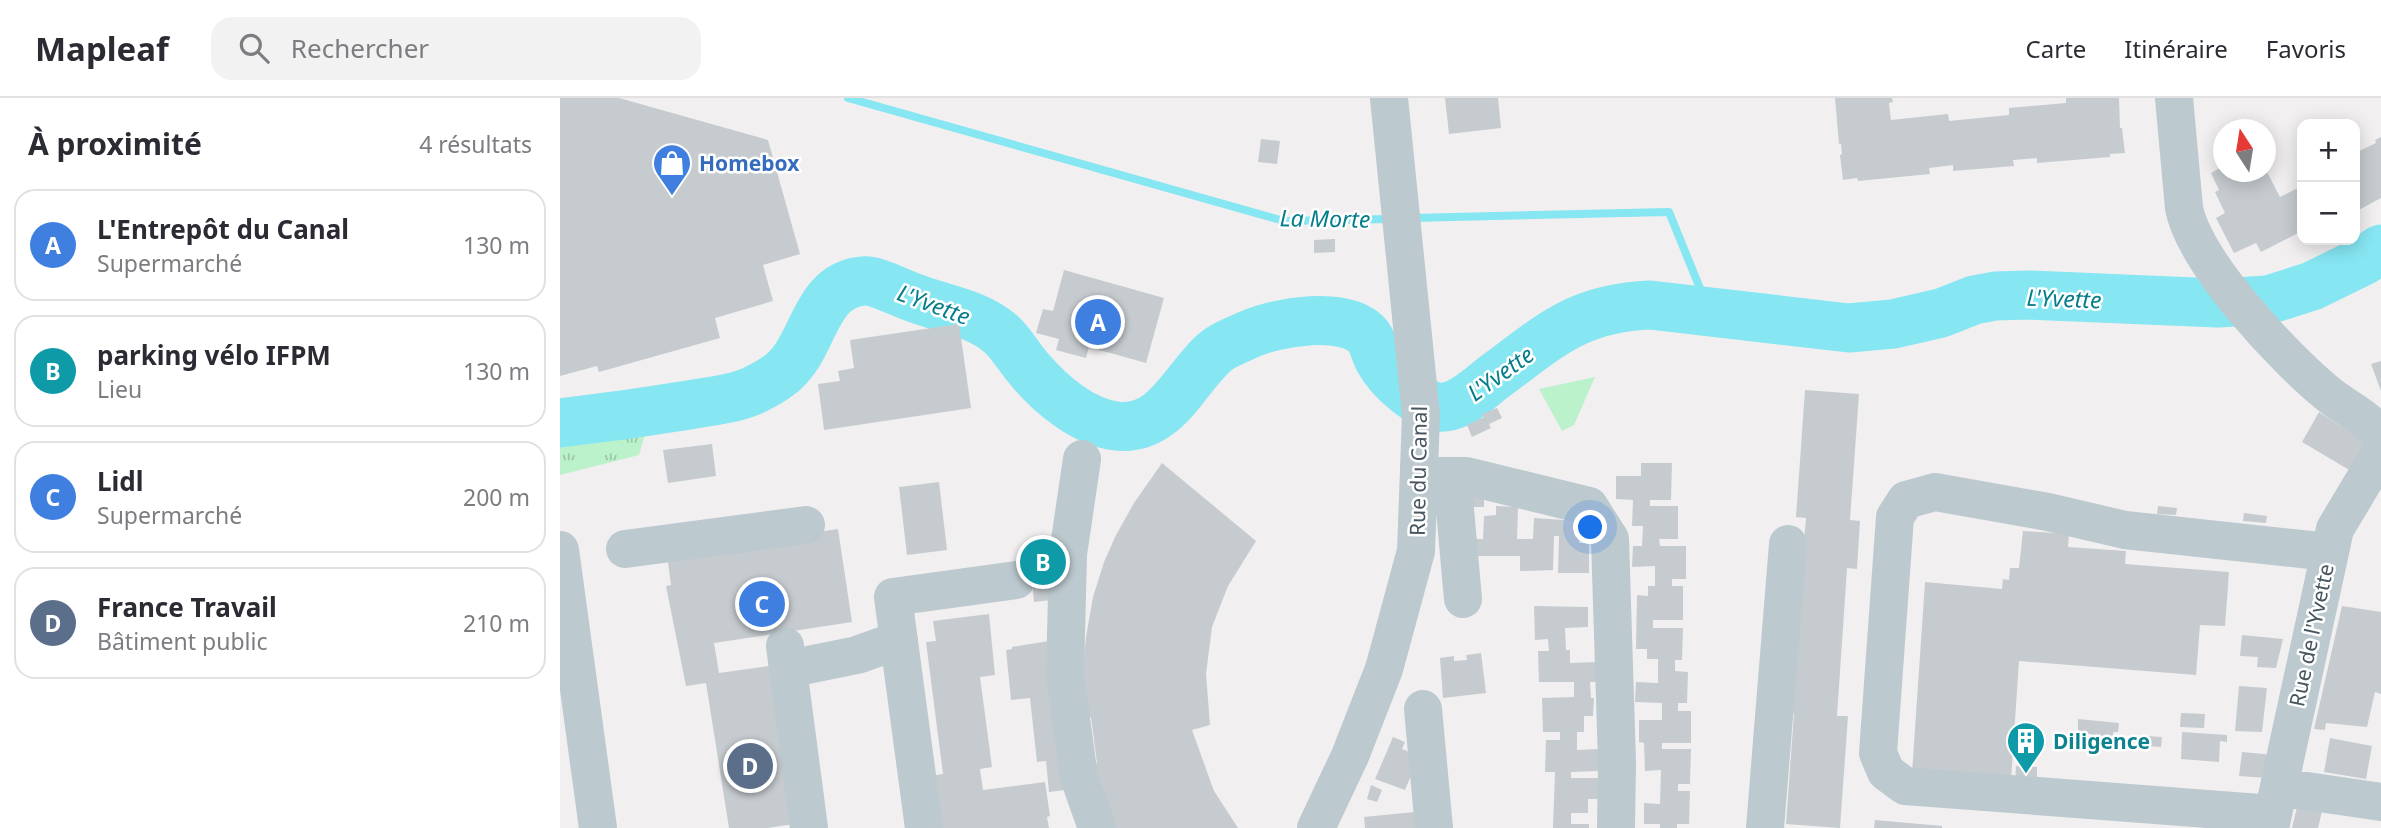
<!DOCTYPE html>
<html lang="fr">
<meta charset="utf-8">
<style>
:root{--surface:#fff;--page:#f2f2f3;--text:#2b2b33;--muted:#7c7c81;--line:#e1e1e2;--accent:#0f766e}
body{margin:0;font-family:"Noto Sans",sans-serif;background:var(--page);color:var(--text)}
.controls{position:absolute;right:21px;top:21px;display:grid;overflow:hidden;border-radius:14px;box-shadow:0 4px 18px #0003}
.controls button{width:63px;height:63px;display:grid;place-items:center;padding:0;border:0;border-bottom:2px solid var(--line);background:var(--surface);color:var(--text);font:35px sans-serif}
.compass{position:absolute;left:1653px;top:21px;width:63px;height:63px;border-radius:50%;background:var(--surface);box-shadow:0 4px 18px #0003;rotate:348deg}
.you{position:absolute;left:1031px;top:430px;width:24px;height:24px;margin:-18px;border:5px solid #fff;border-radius:50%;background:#1a73e8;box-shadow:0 0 0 10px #1a73e833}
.badge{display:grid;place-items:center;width:46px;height:46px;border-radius:50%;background:var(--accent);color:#fff;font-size:23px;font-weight:700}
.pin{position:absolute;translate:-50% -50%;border:4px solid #fff;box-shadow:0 2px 7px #0006}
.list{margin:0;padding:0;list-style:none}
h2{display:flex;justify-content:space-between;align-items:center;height:91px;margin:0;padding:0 28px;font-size:30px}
h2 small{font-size:23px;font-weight:400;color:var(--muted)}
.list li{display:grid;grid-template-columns:46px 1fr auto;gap:21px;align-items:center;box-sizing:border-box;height:112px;margin:0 14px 14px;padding:0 14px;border:2px solid var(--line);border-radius:21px}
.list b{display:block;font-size:26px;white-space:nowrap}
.list p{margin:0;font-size:23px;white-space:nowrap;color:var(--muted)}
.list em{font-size:23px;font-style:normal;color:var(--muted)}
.icon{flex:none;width:38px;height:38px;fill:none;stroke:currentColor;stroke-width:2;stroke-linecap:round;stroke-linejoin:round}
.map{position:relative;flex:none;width:1821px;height:730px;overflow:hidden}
header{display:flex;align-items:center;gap:42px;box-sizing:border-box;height:98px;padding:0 35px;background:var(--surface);border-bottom:2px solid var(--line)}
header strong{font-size:33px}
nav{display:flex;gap:38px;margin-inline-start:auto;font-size:24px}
.search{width:490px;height:63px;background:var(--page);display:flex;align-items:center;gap:18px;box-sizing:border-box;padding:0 24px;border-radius:21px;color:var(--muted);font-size:26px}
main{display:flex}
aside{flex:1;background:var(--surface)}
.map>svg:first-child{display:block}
</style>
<header>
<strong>Mapleaf</strong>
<div class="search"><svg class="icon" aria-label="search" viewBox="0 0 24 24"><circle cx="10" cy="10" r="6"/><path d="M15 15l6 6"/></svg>Rechercher</div>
<nav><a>Carte</a><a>Itinéraire</a><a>Favoris</a></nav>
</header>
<main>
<aside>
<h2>À proximité<small>4 résultats</small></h2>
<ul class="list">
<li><span class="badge" style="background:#3f7fe0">A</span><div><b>L'Entrepôt du Canal</b><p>Supermarché</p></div><em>130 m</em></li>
<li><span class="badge" style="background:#0f9aa8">B</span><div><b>parking vélo IFPM</b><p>Lieu</p></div><em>130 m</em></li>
<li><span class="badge" style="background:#3f7fe0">C</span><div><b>Lidl</b><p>Supermarché</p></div><em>200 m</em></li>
<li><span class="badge" style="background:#5c6f8a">D</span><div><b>France Travail</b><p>Bâtiment public</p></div><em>210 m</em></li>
</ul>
</aside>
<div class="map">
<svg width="1821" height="730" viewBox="0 0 1821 730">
<defs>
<pattern id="grass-tufts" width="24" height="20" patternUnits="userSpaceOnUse" patternTransform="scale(1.75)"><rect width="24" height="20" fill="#bcf2cb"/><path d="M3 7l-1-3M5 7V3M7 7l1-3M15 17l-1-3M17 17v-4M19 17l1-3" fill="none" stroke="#9bc7a8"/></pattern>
</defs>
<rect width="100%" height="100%" fill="#f2eff0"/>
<path fill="url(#grass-tufts)" d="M87 318V330L79 357 0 377V332Z"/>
<path fill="#bcf2cb" d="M1035 279 1014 327 1002 333 979 291Z"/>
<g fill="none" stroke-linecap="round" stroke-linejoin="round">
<path stroke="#86e6f2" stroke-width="8" d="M288 0 724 123 831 121
M851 120 1109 114 1150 215"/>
<path stroke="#86e6f2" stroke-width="49" d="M0 325C43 320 86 314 129 307 151 303 178 301 198 290 208 285 223 276 230 267 255 239 257 187 303 183 314 181 340 195 352 199 382 211 416 214 441 236 452 246 460 261 470 272 490 296 523 324 556 328 606 334 624 281 655 254 664 246 679 241 690 236 717 224 786 212 808 238 813 244 815 255 819 262 829 280 861 312 885 309 903 307 920 290 934 279 990 238 1017 210 1090 207L1289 230 1333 226 1381 215 1414 202 1435 198 1469 197 1658 205 1708 202 1752 188 1803 163 1821 151"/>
</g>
<path fill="#c6cbcf" d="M0 0H59L208 42 240 156 203 167 213 203 155 220 160 240 39 274 37 268 0 278Z
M885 0H938L941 30 889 36Z
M1275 0H1332L1333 4 1329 5 1331 22 1388 16 1389 23 1449 17V10L1506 5V0H1559L1560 30H1562L1565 55 1550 56V59L1477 65V60L1453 62 1454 68 1393 73V67L1369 70 1370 76 1298 83 1297 80 1283 82 1280 57 1282 56 1281 46H1279Z
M1821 39V100L1795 114V55L1816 45 1815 42Z
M701 41 720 43 717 66 698 64Z
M1663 68V74H1707L1720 99 1742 88V133L1701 154 1696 145 1674 155 1656 120 1665 115 1655 94 1659 92 1651 75Z
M775 141V154L754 155V142Z
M504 172 604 200 586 265 529 249 526 260 496 252 499 241 476 235 483 211 493 213Z
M399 226 411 310 264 332 258 286 280 283 278 273 294 270 290 242Z
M1821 263V293L1811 266Z
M1245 292 1299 296 1290 422 1300 423 1297 471 1287 470 1277 618H1288L1280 730 1226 726 1234 615 1223 614 1242 466 1246 420 1236 419Z
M937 310 942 320 929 326 931 330 912 339 907 327 924 319 922 316Z
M1759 314 1807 345 1791 373 1742 344Z
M152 346 156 378 108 385 103 352Z
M602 365 696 443 668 488 652 529 646 576 650 627 632 632 654 693 678 730H555L532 666 537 665 531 619 525 620 523 571 526 539 533 499 544 464 556 437 574 405Z
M1081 365H1112L1111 402H1090V408H1118V441H1099L1100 448H1126V481H1112V488H1123V522H1093V530H1123L1122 562H1115V573L1128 574 1127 605H1118V613H1131V645H1102V651H1131L1130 686H1118V693H1130L1129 726H1117V730H1100V726H1084V705L1100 706 1101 672 1085 673 1084 645 1079 644V622H1102V605L1075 604 1076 584 1098 585V561H1087V551H1076L1077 497 1088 498V488H1095V468L1072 469 1073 448H1082L1083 428H1072L1073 402 1056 401V378H1081Z
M379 384 387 452 347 457 339 389Z
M924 395V409H905L904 396Z
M936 408 958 409 957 441H973L974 420 1019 423V445H1029V475H998L999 438H994L993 472 960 473V458H911L909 441H923L924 418 936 417Z
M1598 408 1617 410 1616 417 1597 416Z
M1684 415 1707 418 1706 425 1683 423Z
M278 431 292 524 154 545 159 575 216 567 240 725 208 730H169L146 585 126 588 106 488 111 487 107 457Z
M1463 433 1509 436 1508 449 1566 453 1565 466 1669 474 1665 528 1640 527 1636 577 1459 563 1451 682 1352 675 1365 484 1442 491 1443 481 1449 482 1450 470H1459Z
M486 457 488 473H496L491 502 474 504 472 483 479 482 477 458Z
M974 508 1028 509V529L1005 530 1006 552H1010V565L1036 564 1037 584H1030L1031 600H1034L1033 618H1024V634H1017V652L1038 651V673L1011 674V680H1041L1040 701H1028V715H1011V726H1029V730H993L995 674H985L986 642H1000V634H983L982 600 1014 599V584H979L978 553H989L988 541 975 542Z
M1782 508 1821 514V596L1815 594 1807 629 1766 625 1765 632 1754 631Z
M429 516 435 577 420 579 432 669 420 671 423 692 485 684 490 718 487 719 489 730H378L371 678 383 676 366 544 376 543 373 523Z
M1682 537 1723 541 1716 570 1697 569 1698 559 1680 558Z
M489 543 512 691 489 694 486 663 477 664 470 600 451 602 446 552 452 551V549Z
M921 555 926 595 883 600 880 560 894 558V563L907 562 906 557Z
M1679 588 1707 590 1702 634 1675 633Z
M1621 615 1645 616 1644 630 1620 629Z
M1518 621 1559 625 1558 634H1553V646L1531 645V636L1518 635Z
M1622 634 1667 637V644L1660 643 1659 664 1621 661Z
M1587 638 1602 639 1601 649 1587 648Z
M833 639 845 644 842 651 859 658 845 692 815 681Z
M1770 640 1812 648 1806 681 1764 674Z
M1682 654 1714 657 1708 680 1679 678Z
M1456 668 1477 669V687L1455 685Z
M811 687 822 692 817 704 807 701Z
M1737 709 1762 713 1758 730H1732Z
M854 714 856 730H805L804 719Z
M1315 722 1382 728V730H1314Z"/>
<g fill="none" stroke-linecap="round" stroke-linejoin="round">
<path stroke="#bcc9cf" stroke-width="38" d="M1614 0 1624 110C1635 165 1723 259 1767 295 1785 310 1807 319 1821 338
M522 361 508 456 505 577 519 679 537 730
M859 378H906L1029 408 1050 441 1057 664 1056 730
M892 378 903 501
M65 451 246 427
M0 452 38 730
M225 548 249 730
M228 571 297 557 339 542
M863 611 874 730
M1719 689 1821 704
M1713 716 1345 688 1326 674 1318 655 1335 419 1346 402 1375 394 1488 414 1565 432 1769 454
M364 730 333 499 456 482
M756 730 790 658 824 571 856 453 861 317 829 0
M1205 730 1228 446
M1710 730 1775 431 1821 354"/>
</g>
<defs>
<symbol id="shop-pin" viewBox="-11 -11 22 30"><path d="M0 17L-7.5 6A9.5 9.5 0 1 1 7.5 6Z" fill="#3f7fe0" stroke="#fff"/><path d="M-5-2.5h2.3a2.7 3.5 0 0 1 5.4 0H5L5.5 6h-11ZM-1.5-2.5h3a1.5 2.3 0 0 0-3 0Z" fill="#fff"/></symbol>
<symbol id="building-pin" viewBox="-11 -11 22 30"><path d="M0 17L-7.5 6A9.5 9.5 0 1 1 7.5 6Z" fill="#0f9aa8" stroke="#fff"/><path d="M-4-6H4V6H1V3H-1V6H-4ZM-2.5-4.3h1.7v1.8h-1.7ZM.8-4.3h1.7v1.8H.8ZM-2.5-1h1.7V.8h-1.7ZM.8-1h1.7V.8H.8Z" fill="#fff"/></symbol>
</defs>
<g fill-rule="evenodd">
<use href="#shop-pin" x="90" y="43" width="44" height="60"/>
<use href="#building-pin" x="1444" y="621" width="44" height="60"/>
</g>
<g text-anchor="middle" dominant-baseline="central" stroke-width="5" stroke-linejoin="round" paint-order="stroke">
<g font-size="21" font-weight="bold" fill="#366cbe" stroke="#fff" text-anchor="start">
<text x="139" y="65">Homebox</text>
</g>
<g font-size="21" fill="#46555e" stroke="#fff">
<text transform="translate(858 373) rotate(-89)">Rue du Canal</text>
<text transform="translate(1751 537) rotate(-78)">Rue de l'Yvette</text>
</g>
<g font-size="21" font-weight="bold" fill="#0d838f" stroke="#fff" text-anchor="start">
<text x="1493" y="643">Diligence</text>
</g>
<g font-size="23" font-style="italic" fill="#067d8b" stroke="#fff">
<text transform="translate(765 120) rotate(1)">La Morte</text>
<text transform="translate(1504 200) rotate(2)">L'Yvette</text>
<text transform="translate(374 206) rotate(20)">L'Yvette</text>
<text transform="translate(940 275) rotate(-36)">L'Yvette</text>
</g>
</g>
</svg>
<div class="controls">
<button>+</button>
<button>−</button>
</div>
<svg class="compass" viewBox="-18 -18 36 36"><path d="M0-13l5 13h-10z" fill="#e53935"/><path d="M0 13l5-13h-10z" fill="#7c7c81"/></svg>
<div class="you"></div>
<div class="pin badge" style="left:538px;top:224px;background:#3f7fe0">A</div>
<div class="pin badge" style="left:483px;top:464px;background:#0f9aa8">B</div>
<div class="pin badge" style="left:202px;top:506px;background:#3f7fe0">C</div>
<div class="pin badge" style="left:190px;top:668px;background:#5c6f8a">D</div>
</div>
</main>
